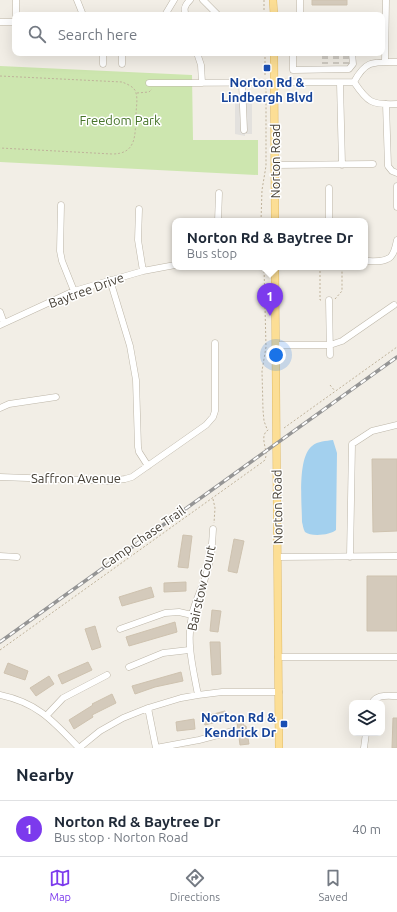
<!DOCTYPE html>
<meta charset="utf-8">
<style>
:root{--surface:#fff;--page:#f2f2f3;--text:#1f2937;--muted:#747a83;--line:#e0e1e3;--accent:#7c3aed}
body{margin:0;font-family:Ubuntu,sans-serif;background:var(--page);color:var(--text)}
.controls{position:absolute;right:12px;bottom:12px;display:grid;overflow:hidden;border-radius:8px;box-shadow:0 4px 16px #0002}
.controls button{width:36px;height:36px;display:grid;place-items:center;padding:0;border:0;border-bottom:1px solid var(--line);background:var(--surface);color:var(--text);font:20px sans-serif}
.you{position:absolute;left:276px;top:355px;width:14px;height:14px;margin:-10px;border:3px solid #fff;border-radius:50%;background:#1a73e8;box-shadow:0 0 0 6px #1a73e833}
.badge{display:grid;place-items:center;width:26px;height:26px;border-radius:50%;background:var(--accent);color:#fff;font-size:13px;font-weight:700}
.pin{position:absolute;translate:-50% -33px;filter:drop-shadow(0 1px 2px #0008)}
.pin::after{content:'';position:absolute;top:21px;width:14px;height:12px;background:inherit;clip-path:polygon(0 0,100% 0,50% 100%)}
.popup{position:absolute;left:172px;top:218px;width:196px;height:52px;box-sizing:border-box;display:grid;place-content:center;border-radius:8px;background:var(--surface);filter:drop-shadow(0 1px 3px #0005);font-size:13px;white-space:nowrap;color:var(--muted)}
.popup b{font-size:15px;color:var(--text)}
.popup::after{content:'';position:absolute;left:50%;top:100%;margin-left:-8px;border:8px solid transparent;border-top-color:var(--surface)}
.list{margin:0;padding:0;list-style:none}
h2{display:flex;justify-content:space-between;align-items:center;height:52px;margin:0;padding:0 16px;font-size:17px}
h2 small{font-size:13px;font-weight:400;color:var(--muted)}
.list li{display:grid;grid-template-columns:26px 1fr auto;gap:12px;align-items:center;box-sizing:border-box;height:56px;padding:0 16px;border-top:1px solid var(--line)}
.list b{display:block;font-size:15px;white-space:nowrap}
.list p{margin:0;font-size:13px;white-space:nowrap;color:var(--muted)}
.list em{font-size:13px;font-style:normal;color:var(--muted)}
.icon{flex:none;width:22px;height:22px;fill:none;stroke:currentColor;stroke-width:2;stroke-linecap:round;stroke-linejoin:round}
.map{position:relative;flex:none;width:397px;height:748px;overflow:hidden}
.search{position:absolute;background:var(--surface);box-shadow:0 4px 16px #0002;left:12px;right:12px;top:12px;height:44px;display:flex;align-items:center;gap:10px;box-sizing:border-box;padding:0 14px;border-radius:8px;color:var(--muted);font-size:15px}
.sheet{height:108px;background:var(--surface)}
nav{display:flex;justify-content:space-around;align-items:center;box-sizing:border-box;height:56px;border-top:1px solid var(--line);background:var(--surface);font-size:11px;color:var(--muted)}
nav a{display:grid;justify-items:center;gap:2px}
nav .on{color:var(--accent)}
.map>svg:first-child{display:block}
</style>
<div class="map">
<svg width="397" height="748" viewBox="0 0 397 748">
<rect width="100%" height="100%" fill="#f2eee6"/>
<path fill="#cde6af" d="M0 66 192 75 193 140H258V175L0 162Z"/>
<path fill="#e3e1de" d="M235 98H245L247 102 252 103V134H245V136L235 134Z"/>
<path fill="#a3d0ee" d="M333 440 337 453 336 530C331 535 311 537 305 532 303 529 303 525 302 522 302 504 297 458 312 446 318 441 326 441 333 440Z"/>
<path fill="#d4cabb" stroke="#cec2af" d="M312 0H347V5H312Z
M372 459H397V531L373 532Z
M183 535 192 536 188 568 178 567Z
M234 539 244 541 237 573 228 571Z
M367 576H397V631H367Z
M186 582V591L164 592V583Z
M151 587 154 597 122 606 119 597Z
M212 610 221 611 218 632 210 631Z
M175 622 177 632 129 646 126 637Z
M95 626 101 647 92 650 85 629Z
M210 642H220L221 674 212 675Z
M88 662 92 670 62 684 58 675Z
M8 663 28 671 25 680 4 673Z
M181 672 183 681 155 687 135 694 132 686Z
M49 676 54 684 36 696 30 688Z
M112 694 116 703 92 715 93 717 74 729 69 720 93 705 92 704Z
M225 711 228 719 205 725 202 717Z
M393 718H397V748H392Z
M194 719 195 729 177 731 176 722Z
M243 721 244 726H246L249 744 240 745 237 722Z"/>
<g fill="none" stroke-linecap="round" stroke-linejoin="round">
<path stroke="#cfcbc3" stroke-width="6" stroke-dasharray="6 3" stroke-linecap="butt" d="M325 53V64
M336 53V64
M346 53V64"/>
<defs>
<path id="minor" d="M77 0 83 15
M203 0 218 15
M300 0V15
M16 15V0
M165 15 174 0
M186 15C183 9 185 5 190 0
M0 22H15
M197 53 201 65 202 83
M293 53V70L349 69 353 64 352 53
M385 62 386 0
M103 64V53
M122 64V53
M354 82C366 60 373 62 397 62
M354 82C368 103 372 105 397 104
M149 83 354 82
M242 83 244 130
M340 83 342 165
M386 104 388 166 392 171 397 173
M275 165 373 164
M397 186V207
M329 188V221
M61 205 60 251 62 261 74 291
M139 209 138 240 143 271
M218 221 219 193
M365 261C373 261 388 263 392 255 395 251 396 244 397 240
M110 280 130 346 136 380 138 447 139 452 148 466
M329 300 330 355
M0 312 4 323
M0 325 74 291 143 271 175 265
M276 345H330L342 341 394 305
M0 408 9 404 56 397
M0 477 110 481 125 479 132 477 206 425 213 417 215 411V343
M0 556 17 557
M278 557 397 556
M350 557 352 444 372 431 397 425
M120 629 165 613 179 612 192 615
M278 657H397
M129 667 163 653 189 650
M0 695C38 703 53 721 79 748
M198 695C193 668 186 643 192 615 195 600 203 587 207 572 212 558 212 544 213 529
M372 703C377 694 387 696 397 696
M148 708 156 748
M47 715 63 698 107 675
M79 748 100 731 123 718 148 708 181 698 198 695 222 692H279
M156 748 199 740 233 731
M364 748 366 733"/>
<path id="major" d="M273 0 274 15
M274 53 275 221
M275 267 279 748"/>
</defs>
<use href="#minor" stroke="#bdb6a8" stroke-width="7"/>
<use href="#major" stroke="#e1bb65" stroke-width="8"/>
<path stroke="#bfb29a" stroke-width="1" stroke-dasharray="2 2" stroke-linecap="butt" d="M264 0V15
M265 53V77
M0 76 122 82C127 84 135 87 136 93 138 100 136 108 136 115 135 135 137 154 112 154L0 148
M137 93 149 92 152 89
M261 221 262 190 266 166V88
M264 267 266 347 262 371 263 410 264 421 267 429
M320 267V300H323
M335 299 342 291V270
M330 385 335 391
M284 428 397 347
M213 499 215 508 214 523
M0 650 264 461C271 452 256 435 270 429"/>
<use href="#minor" stroke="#fff" stroke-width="6"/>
<use href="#major" stroke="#fcde95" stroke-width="7"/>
<defs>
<path id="rail" d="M0 642 397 357"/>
</defs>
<use href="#rail" stroke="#959595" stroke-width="3.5"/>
<use href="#rail" stroke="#fff" stroke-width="2" stroke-dasharray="6" stroke-linecap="butt"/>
</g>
<g fill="#1a4fb4" stroke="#fff" stroke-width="1.5">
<rect x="263" y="64" width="8" height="8" rx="2"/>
<rect x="280" y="720" width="8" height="8" rx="2"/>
</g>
<g text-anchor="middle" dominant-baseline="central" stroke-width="3" stroke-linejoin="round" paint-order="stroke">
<g font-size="13" font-weight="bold" fill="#164399" stroke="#fff">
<text x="267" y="82">Norton Rd &amp;<tspan x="267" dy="15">Lindbergh Blvd</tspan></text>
<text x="276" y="717" text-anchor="end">Norton Rd &amp;<tspan x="276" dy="15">Kendrick Dr</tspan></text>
</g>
<g font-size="13" fill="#47752a" stroke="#fff">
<text x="120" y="120">Freedom Park</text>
</g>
<g font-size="13" fill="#453f35" stroke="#fff">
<text transform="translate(275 161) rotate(-90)">Norton Road</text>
<text transform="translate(86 290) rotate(-20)">Baytree Drive</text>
<text x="76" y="478">Saffron Avenue</text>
<text transform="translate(277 507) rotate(-91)">Norton Road</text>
<text transform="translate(143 537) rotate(-35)">Camp Chase Trail</text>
<text transform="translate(201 588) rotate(-77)">Bairstow Court</text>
</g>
</g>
</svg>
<div class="controls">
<button><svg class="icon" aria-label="layers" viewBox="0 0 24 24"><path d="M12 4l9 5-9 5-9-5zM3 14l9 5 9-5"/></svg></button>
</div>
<div class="you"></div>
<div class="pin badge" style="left:270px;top:316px">1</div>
<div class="popup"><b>Norton Rd &amp; Baytree Dr</b>Bus stop</div>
<div class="search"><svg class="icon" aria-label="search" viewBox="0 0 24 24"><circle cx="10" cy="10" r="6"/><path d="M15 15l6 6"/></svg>Search here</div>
</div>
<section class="sheet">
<h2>Nearby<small></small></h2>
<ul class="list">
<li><span class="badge">1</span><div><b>Norton Rd &amp; Baytree Dr</b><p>Bus stop · Norton Road</p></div><em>40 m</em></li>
</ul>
</section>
<nav>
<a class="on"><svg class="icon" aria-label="map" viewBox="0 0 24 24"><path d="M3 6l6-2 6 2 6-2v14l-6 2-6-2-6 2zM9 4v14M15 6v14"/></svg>Map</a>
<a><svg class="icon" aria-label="directions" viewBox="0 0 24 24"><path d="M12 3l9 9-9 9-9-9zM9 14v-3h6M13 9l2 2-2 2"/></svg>Directions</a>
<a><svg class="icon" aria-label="saved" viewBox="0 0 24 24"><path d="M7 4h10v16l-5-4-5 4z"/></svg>Saved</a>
</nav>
